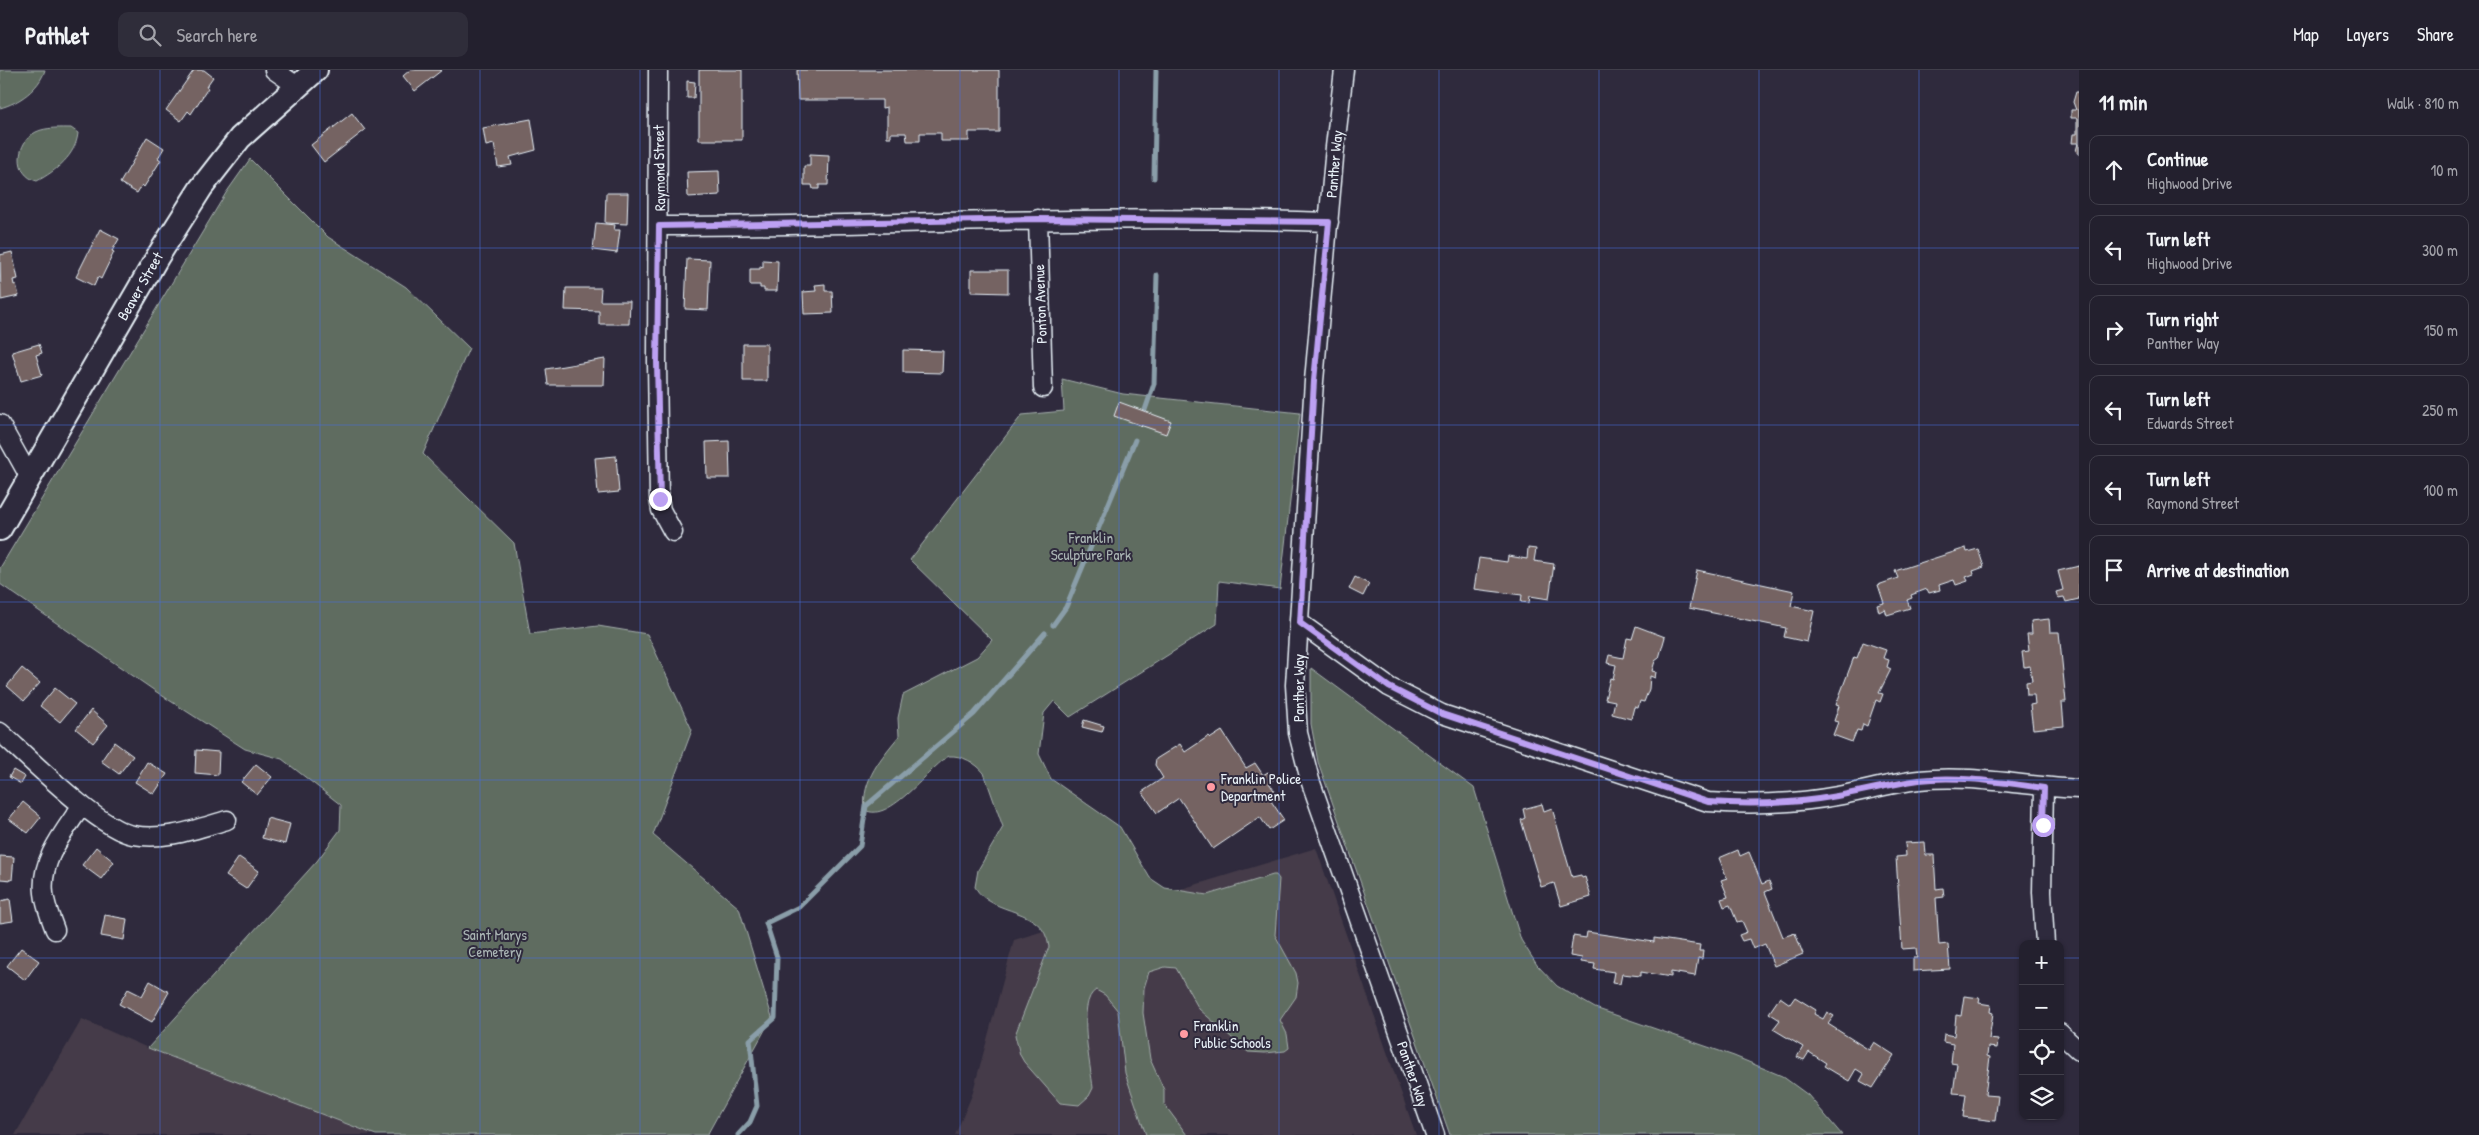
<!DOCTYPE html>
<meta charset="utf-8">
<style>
:root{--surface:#23202e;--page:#2f2d3a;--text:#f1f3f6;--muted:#a3a3aa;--line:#403e4a}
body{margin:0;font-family:"Patrick Hand",sans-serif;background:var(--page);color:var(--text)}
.controls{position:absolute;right:15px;bottom:15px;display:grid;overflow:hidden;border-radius:10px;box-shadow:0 1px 4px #0004}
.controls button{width:45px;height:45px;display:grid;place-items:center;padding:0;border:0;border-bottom:1px solid var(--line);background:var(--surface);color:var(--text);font:25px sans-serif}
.stop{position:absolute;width:15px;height:15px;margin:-11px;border:4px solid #bca0f2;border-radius:50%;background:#fff}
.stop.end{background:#bca0f2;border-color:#fff;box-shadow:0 1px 5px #0008}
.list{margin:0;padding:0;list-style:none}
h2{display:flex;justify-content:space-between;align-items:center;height:65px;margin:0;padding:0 20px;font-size:21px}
h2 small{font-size:16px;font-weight:400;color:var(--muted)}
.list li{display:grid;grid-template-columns:32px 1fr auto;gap:15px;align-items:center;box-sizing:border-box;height:70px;margin:0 10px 10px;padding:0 10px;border:1px solid var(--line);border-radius:10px}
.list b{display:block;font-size:19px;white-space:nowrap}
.list p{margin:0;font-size:16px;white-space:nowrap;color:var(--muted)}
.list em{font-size:16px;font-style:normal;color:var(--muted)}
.icon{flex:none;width:28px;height:28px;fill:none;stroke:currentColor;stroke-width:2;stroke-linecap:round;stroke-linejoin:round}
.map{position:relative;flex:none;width:2079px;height:1065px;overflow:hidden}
header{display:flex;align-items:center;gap:30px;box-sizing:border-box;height:70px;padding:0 25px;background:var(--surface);border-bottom:1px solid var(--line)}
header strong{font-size:24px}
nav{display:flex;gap:28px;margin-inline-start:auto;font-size:18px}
.search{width:350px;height:45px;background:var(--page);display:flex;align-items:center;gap:12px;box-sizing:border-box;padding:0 18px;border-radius:10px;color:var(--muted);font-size:19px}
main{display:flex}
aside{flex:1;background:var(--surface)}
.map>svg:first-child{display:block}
</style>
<header>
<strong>Pathlet</strong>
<div class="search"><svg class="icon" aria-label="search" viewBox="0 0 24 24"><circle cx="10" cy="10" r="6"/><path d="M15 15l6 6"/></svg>Search here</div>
<nav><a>Map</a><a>Layers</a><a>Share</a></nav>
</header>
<main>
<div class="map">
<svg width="2079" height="1065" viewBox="0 0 2079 1065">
<rect width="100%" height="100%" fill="#2f2a3d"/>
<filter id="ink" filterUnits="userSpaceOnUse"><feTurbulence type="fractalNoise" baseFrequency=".02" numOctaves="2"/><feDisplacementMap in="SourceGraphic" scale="10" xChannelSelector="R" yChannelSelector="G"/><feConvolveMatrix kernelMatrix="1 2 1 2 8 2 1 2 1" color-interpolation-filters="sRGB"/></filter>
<g filter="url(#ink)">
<path fill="#443b48" d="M1316 778 1416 1065H955L972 1025 1014 870Z
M82 949 148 978 376 1065H15Z"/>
<path fill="#5f6c61" stroke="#a4aeac" d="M0 0H45C39 19 19 33 0 38Z
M71 58 78 63C76 85 56 101 37 111 13 105 16 72 36 62 46 57 61 58 71 58Z
M250 89 328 167 406 217 469 278 423 384 514 473 530 564 598 556 647 564 692 660 653 765 739 838 772 947 707 1065H376L148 978 317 791 340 760 341 735 282 689 245 679 155 621 0 514V498L226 123Z
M1062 309 1123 324 1300 343 1280 519 1219 511 1217 554 1070 647 1054 631 1044 643 1039 684 1051 709 1120 757 1150 808 1165 818 1207 825 1273 805H1276L1279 809 1275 865 1296 903 1298 913 1296 927 1280 950 1287 964 1289 978 1285 981 1265 983 1248 982 1199 939 1176 898 1165 897 1149 902 1144 918 1143 943 1150 989 1164 1020V1034L1187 1065H1146L1125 1003 1118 941 1105 925 1096 920C1076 931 1091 997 1093 1018L1089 1026 1079 1035 1060 1033 1024 992 1020 985 1015 965 1049 877C1043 834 993 848 975 817L978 800 1003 757 984 703C976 693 962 685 949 686 929 697 890 754 865 740 861 710 882 687 899 666L898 648 903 625 977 587 992 570 910 490 1022 345 1064 341Z
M1311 598 1474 718 1521 870 1537 895 1557 916 1595 938 1734 986 1782 1006 1808 1025 1842 1065H1450L1318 692 1311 654Z"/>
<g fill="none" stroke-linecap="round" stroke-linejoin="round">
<path stroke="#8a9ea9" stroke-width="5" d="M1154 108 1156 0
M1145 340 1154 314 1157 205
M1053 555 1066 537 1135 370
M738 1065 750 1052 757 1036 750 970 775 948 777 887 766 853 799 837 860 776 866 736 974 644 1045 563"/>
</g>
<path fill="#756362" stroke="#e8f1f8" d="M194 0H204L213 7 206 17 208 18 191 44 188 41 181 51 166 40Z
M410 0H442L415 21 403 6Z
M699 0H742V70H699Z
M797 0H999V62H969V71H941V63H920V71H907L906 63H891V67H887V37L882 38V30H798Z
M687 11 695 12 694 28H687Z
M2076 22H2079V85L2076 81 2078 73H2072L2073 64H2077V48H2071V40H2076L2073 32Z
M352 43 365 60 324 92 311 75Z
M531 49 536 80 510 87 512 95 498 97 494 74 486 76 483 58Z
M147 67 164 78 158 88 161 90 144 117 142 115 137 123 120 113Z
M810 84 829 85 828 115H819V119H813L812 115H804V96H810Z
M719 101 720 125 688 127 687 102Z
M606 123H628L627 154 605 153Z
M596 153 615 155 614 160H620L617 183 593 180Z
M100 159 119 169 112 181 114 182 101 209 98 207 94 216 76 207Z
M12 182 18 209 13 210 14 215 16 214 19 226 1 230 0 185Z
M687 189 710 190 708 240 685 239Z
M763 190 778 191 777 221H764V218H760V215H750V199H760V196L763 197Z
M971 200H1008V223L971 222Z
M825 214V221H832L833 243 804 244 803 222 816 221 815 215Z
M566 218H601L600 231H630L629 254H599V241L565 240Z
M39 274 42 283 36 285 42 305 21 311 12 282Z
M743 274H767V311H743Z
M903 280 943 281 942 303 903 302Z
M605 289 604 315H548L546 299Z
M1119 332 1171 351 1166 364 1114 346Z
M729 371 730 408H707L706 372Z
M616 386 619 422 598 424 595 388Z
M1528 478 1536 479 1534 491 1554 494 1549 529 1530 526 1529 533 1521 532 1522 525 1474 519 1479 488 1507 492 1508 486 1527 489Z
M1966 478 1967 482 1978 479 1984 497 1973 501 1974 504 1966 507 1968 511 1956 515 1954 510 1939 515 1940 520 1929 523 1927 519 1911 525 1912 528 1907 530 1910 538 1887 545 1885 539 1879 542 1877 535 1884 533 1878 515 1898 508 1895 501Z
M2079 496V529L2066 532 2064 527 2058 528 2056 522 2063 520 2058 501Z
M1697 500 1794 521 1791 536 1814 541 1807 572 1784 567 1786 558 1689 538Z
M1355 507 1369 514 1363 526 1349 519Z
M2049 549 2050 562H2059L2066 632H2062L2064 656 2033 659 2030 635 2035 634 2034 625H2027L2026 612 2032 611 2030 596 2024 597 2022 582 2029 581 2027 564H2032L2031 551Z
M1636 556 1665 567 1659 588 1655 591 1652 601 1656 602 1655 608 1650 606 1649 619 1644 632 1640 631 1638 638 1634 637 1631 649 1612 644 1615 631 1605 629 1610 608 1613 609 1616 595 1607 593 1609 585 1623 588 1627 568 1632 569Z
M1863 572 1886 580 1883 588 1889 590 1887 597 1891 599 1879 623 1883 624 1880 632 1876 630 1867 656 1863 654 1861 661 1857 660 1852 672 1833 665 1838 652 1834 651 1839 636 1836 635 1854 587 1857 588Z
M22 598 40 613 24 631 7 616Z
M55 618 75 634 60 652 40 636Z
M91 640 108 655 93 673 76 659Z
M1084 650 1104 656 1102 662 1082 657Z
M1222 661 1246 698 1255 693 1263 705 1268 702 1273 710 1269 713 1278 726 1271 731 1284 750 1269 760 1260 747 1213 779 1179 728 1157 743 1142 722 1163 708 1155 695 1156 689 1180 674 1185 682 1209 666 1211 668Z
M114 672 133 686 119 704 101 691Z
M196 680 219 682 218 705 195 703Z
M147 692 167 704 154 724 135 712Z
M256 694 272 707 257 725 241 712Z
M13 700 25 707 21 714 9 707Z
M23 732 41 747 28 763 9 749Z
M1542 734 1544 741 1552 738 1572 807 1581 805 1582 808 1585 807 1591 827 1561 836 1554 813 1541 817 1521 750 1525 748 1523 739Z
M267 748 290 754 285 774 262 768Z
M1925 772 1926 785H1934L1936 819 1943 818 1944 827 1936 828 1939 875 1948 874 1950 899 1913 901V888H1917L1916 878 1902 879 1896 787 1906 786 1905 773Z
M96 777 114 792 101 809 82 795Z
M1738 780 1740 786 1749 782 1762 814 1769 811 1772 819 1765 822 1783 867 1795 863 1803 884 1774 896 1765 874 1753 879 1749 869 1742 871 1739 865 1747 862 1742 851 1737 852 1730 835 1724 837 1721 829 1728 827 1721 810 1727 808 1719 788Z
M0 786 14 787 12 810 0 809Z
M239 787 259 801 246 819 226 806Z
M10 829 13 851 0 853V831Z
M105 845 127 849 124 870 101 866Z
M1587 862 1654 872V868L1700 875 1699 881H1703L1702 889 1698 888 1695 906 1671 902V907L1641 902V906L1622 904 1620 914 1612 913 1614 902 1594 899 1595 894 1581 892 1582 888 1570 886 1573 866 1586 868Z
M21 878 39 891 25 910 7 896Z
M150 911 169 922 152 952 119 934 128 919 142 926Z
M1964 926 1980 928 1979 933 1991 935 1990 942 1993 943 1989 969 1998 970 1997 978 1988 977 1987 986 1990 987 1985 1025 1998 1026 1995 1051 1963 1047 1966 1024 1953 1023 1957 994 1951 993 1953 974 1943 972 1944 964 1954 966 1956 945 1961 946Z
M1780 927 1790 934 1795 927 1816 940 1814 944 1823 949 1827 942 1834 946 1828 954 1869 980 1874 972 1894 985 1873 1018 1860 1011 1864 1004 1856 999 1849 1011 1824 996 1826 993 1809 982 1804 990 1797 987 1803 977 1773 959 1780 950 1769 943Z"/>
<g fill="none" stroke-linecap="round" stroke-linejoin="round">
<defs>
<path id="minor" d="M274 0 297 16
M658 0 657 292 659 429 661 440 673 462
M1344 0 1335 77 1314 311 1295 615 1298 663 1310 710 1435 1065
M1038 149 1043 318
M659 156C882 156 1106 144 1329 152
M0 354 29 406
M1300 553 1389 617 1442 644 1708 732C1752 735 1794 734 1837 726 1864 721 1892 713 1919 710 1972 704 2027 717 2079 719
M0 662C27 686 100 760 133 765 165 771 196 759 227 750
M2044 718 2042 822 2045 874
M55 860C51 849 45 835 44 823 40 789 65 761 82 735
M2060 963 2079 981"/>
<path id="major" d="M0 459 158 186 201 118 240 68 316 0"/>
</defs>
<use href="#minor" stroke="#e8f1f8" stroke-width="21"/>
<use href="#major" stroke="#e8f1f8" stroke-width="26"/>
<use href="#minor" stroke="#2f2a3d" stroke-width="18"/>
<use href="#major" stroke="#2f2a3d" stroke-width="22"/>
</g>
</g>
<g fill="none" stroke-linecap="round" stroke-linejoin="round" filter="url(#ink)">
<path stroke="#bca0f2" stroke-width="6" d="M660 429 657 292 659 156 1038 149 1329 152 1314 311 1300 553 1389 617 1442 644 1708 732C1752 735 1793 734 1837 726 1864 721 1891 714 1919 710 1960 705 2004 713 2044 718L2043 755"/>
</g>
<path fill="none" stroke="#466fde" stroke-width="1" stroke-opacity="0.55" d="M160 0V1065M320 0V1065M480 0V1065M640 0V1065M800 0V1065M960 0V1065M1119 0V1065M1279 0V1065M1439 0V1065M1599 0V1065M1759 0V1065M1919 0V1065M0 178H2079M0 355H2079M0 532H2079M0 710H2079M0 888H2023M2060 888H2079"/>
<g fill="#ff9aa2" stroke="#2f2a3d" stroke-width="2">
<circle cx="1211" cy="717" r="5"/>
<circle cx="1184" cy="964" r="5"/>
</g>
<g text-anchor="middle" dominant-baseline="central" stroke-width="4" stroke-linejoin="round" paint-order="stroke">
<g font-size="15" fill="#e8f1f8" stroke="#2f2a3d">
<text transform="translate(1334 94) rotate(-85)">Panther Way</text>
<text transform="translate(659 98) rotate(-91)">Raymond Street</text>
<text transform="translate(140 216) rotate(-60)">Beaver Street</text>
<text transform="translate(1040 234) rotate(-92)">Ponton Avenue</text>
<text transform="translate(1298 618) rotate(-90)">Panther Way</text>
<text transform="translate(1413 1004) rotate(71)">Panther Way</text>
</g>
<g font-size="15" fill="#aab5b4" stroke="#2f2a3d">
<text x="1091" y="467">Franklin<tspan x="1091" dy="17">Sculpture Park</tspan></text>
<text x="495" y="864">Saint Marys<tspan x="495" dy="17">Cemetery</tspan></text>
</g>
<g font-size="15" fill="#e8f1f8" stroke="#2f2a3d" text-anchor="start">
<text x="1221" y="708">Franklin Police<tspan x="1221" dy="17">Department</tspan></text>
<text x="1194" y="955">Franklin<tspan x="1194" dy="17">Public Schools</tspan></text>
</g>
</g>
</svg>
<div class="controls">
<button>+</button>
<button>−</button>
<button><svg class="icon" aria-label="locate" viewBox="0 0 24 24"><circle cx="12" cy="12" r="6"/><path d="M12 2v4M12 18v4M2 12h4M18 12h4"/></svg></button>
<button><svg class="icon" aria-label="layers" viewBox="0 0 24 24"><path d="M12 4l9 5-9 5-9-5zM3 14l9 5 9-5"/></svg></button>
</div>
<div class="stop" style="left:2043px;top:755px"></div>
<div class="stop end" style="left:660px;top:429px"></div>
</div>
<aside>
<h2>11 min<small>Walk · 810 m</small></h2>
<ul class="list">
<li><svg class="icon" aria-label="ahead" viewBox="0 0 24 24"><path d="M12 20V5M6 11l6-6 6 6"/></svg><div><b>Continue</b><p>Highwood Drive</p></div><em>10 m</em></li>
<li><svg class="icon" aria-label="left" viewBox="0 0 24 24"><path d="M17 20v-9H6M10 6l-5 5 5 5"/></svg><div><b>Turn left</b><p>Highwood Drive</p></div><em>300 m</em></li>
<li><svg class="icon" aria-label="right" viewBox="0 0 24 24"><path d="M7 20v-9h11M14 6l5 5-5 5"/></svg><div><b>Turn right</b><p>Panther Way</p></div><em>150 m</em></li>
<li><svg class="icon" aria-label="left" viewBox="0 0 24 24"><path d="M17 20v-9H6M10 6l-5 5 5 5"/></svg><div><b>Turn left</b><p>Edwards Street</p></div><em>250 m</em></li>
<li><svg class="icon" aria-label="left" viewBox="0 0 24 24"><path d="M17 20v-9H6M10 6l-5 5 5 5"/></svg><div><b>Turn left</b><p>Raymond Street</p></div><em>100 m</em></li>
<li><svg class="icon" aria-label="arrive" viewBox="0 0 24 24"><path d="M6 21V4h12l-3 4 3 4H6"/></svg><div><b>Arrive at destination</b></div></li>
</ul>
</aside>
</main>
